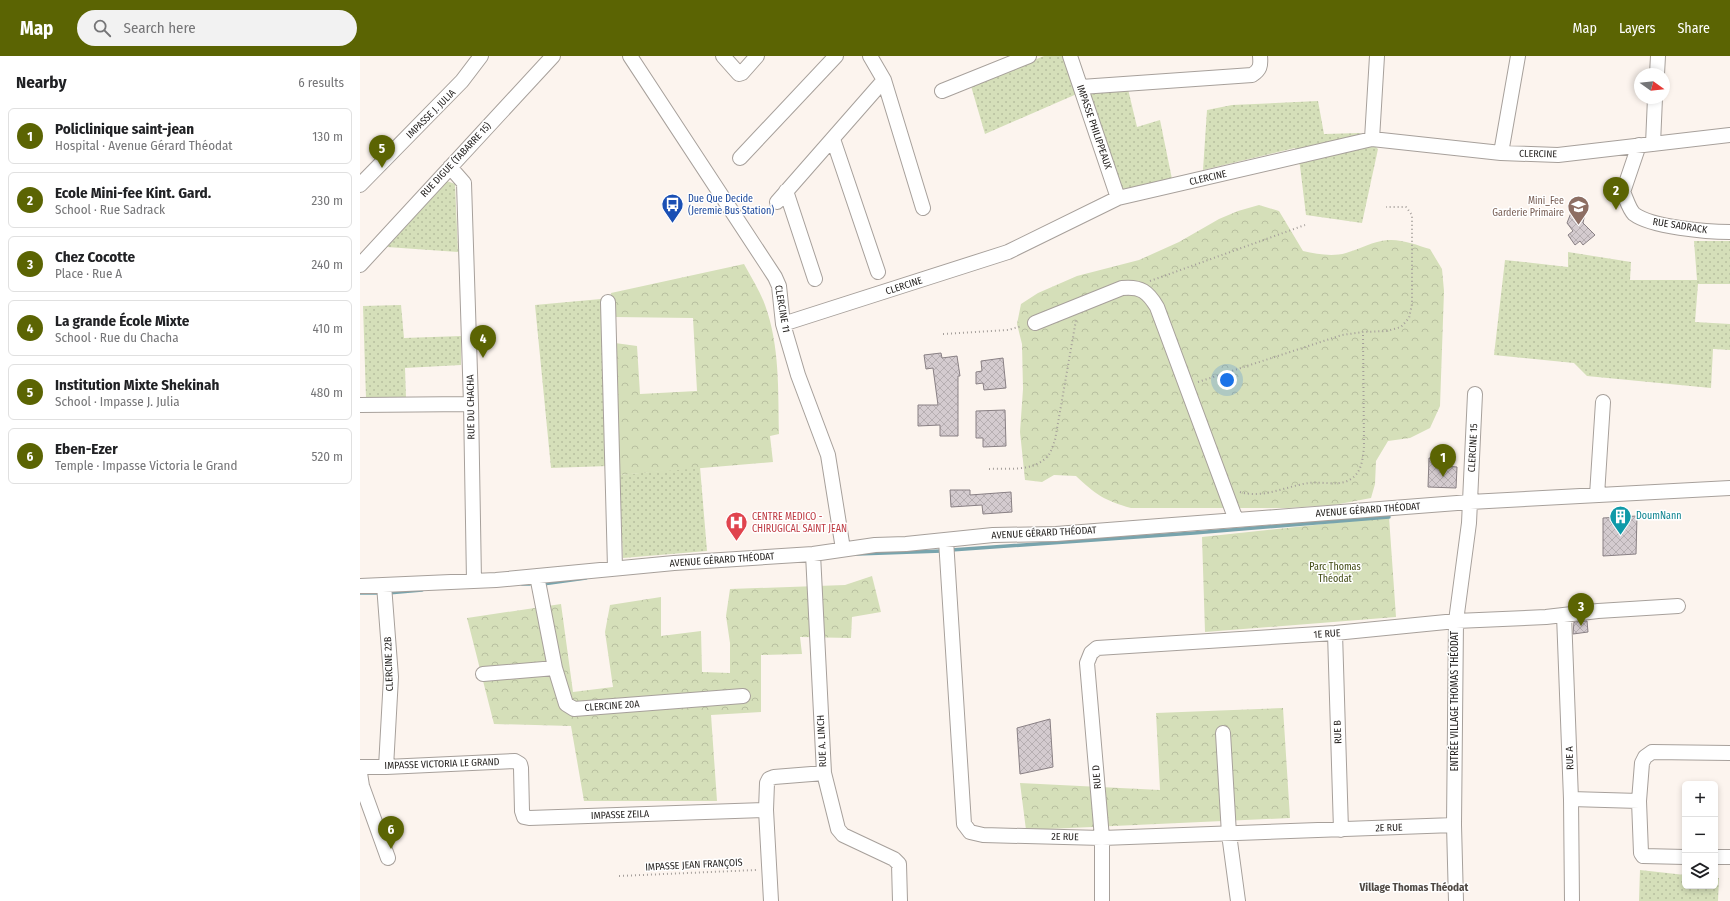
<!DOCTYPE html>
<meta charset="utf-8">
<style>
:root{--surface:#fff;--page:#f2f2f2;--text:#202124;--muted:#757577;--line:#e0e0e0;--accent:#5b6403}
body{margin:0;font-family:"Fira Sans Condensed",sans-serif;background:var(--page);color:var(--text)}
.controls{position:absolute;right:12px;bottom:12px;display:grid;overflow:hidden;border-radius:6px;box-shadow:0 2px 6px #0003}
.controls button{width:36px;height:36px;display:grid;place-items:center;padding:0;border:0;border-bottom:1px solid var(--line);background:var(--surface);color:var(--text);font:20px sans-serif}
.compass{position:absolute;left:1274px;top:12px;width:36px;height:36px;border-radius:50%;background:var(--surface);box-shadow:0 2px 6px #0003;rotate:105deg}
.you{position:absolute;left:867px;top:324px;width:14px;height:14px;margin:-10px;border:3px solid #fff;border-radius:50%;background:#1a73e8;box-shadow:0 0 0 6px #1a73e833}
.badge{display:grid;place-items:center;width:26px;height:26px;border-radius:50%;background:var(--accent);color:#fff;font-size:13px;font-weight:700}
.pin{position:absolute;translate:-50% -33px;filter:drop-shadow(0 1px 2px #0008)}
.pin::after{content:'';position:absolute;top:21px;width:14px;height:12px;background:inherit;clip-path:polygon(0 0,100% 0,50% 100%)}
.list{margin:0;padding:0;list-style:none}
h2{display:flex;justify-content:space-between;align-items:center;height:52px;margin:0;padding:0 16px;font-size:17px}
h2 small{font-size:13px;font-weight:400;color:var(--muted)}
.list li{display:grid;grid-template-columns:26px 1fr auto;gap:12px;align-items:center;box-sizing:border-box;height:56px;margin:0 8px 8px;padding:0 8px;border:1px solid var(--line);border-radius:6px}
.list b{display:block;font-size:15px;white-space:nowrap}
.list p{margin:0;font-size:13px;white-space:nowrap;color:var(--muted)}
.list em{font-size:13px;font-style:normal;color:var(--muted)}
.icon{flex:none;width:22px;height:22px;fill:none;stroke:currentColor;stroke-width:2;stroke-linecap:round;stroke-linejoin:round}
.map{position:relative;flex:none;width:1370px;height:845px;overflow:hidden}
header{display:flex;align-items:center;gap:24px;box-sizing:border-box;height:56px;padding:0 20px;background:var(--accent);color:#fff}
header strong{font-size:19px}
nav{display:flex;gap:22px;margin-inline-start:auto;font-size:14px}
.search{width:280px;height:36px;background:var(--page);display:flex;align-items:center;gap:10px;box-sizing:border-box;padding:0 14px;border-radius:22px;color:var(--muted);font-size:15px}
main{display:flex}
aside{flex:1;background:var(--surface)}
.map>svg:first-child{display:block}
</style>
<header>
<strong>Map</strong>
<div class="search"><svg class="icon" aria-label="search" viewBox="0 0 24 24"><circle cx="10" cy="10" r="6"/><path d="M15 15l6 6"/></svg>Search here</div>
<nav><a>Map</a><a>Layers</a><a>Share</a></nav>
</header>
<main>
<aside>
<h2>Nearby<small>6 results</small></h2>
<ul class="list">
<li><span class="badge">1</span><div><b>Policlinique saint-jean</b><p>Hospital · Avenue Gérard Théodat</p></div><em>130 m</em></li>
<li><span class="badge">2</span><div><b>Ecole Mini-fee Kint. Gard.</b><p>School · Rue Sadrack</p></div><em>230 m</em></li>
<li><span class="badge">3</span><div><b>Chez Cocotte</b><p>Place · Rue A</p></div><em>240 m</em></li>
<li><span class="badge">4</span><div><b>La grande École Mixte</b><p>School · Rue du Chacha</p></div><em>410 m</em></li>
<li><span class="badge">5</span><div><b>Institution Mixte Shekinah</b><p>School · Impasse J. Julia</p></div><em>480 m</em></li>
<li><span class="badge">6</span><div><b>Eben-Ezer</b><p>Temple · Impasse Victoria le Grand</p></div><em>520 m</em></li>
</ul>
</aside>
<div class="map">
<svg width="1370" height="845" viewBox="0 0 1370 845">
<defs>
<pattern id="grass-dots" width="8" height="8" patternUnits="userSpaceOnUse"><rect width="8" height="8" fill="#d5dfb9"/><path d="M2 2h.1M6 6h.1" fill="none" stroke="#b7bf9f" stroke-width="1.8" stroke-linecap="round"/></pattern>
<pattern id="forest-crowns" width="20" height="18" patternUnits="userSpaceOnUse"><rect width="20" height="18" fill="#d5dfb9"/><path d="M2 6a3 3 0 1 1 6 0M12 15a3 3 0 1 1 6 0" fill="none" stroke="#b7bf9f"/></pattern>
<pattern id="building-cross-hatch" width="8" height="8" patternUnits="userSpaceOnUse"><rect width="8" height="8" fill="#d4cbcf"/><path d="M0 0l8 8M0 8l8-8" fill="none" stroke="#b6aeb1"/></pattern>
</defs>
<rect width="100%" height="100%" fill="#fcf4ee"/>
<path fill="url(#grass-dots)" d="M684 0H704L719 37 625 78 611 30Z
M768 33 777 71 800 64 813 128 760 133 728 38Z
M958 45 964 78 1000 77 1018 93 1002 167 946 159 940 110 935 92 843 114 847 54 872 49Z
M87 125 95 128 98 196 27 191Z
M1334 185H1370V228H1338L1335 266 1370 268V294L1353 293 1351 332 1227 320 1214 307 1134 299 1145 204 1208 211V196L1271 206 1270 224H1337Z
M241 243 248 410 191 412 175 249Z
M41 249 44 282 101 280V309L45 312 46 342H6L3 250Z
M340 411 347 495 263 502 259 419Z
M1280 814 1325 819V830H1355V822H1359L1358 845H1279Z"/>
<path fill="url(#forest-crowns)" d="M899 149 919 155 943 195C957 198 972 201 986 197 1000 193 1013 185 1028 184 1042 183 1057 189 1070 193L1082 213 1084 235 1080 350 1070 372 1050 382 1028 385 1016 405 1015 428 1011 442 974 449 928 452H771C745 445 735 438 716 420L694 419 682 426 665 424 660 376 663 333 662 288 657 268 661 248 678 237 717 220 779 204 819 186 859 163 878 155Z
M384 208C391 221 400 235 405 249 420 290 418 335 419 378L410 380 413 406 259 419 255 287 277 290 280 338 337 335 333 262 254 261 251 237Z
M1029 461 1036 561 845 576 842 481Z
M512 520 521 556 492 561 491 582 440 581 442 598 401 599V656L351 659 357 745H224L211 670 134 668 107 562 201 548 213 636 253 631 245 576 250 549 301 541V580L341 575 342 616 370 617V587L366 560 370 533 485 529Z
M923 652 930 762 666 774 660 727 800 734 796 657Z"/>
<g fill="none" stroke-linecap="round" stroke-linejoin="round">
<path stroke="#78a4ad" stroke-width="3.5" d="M591 494 834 477 1029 461
M497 498 582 495
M162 528H170
M183 528 226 522
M0 537H19
M28 537 62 534"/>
</g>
<path fill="url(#building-cross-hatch)" stroke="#898084" d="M1214 149 1226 152 1223 167 1235 179 1223 189 1220 185 1215 189 1208 179 1213 175 1207 167Z
M581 297 582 302 597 300 600 320H598V380H580V369L558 370V349H578L573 312 566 313 564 299Z
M643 302 646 332 624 334 623 327 616 328V316L622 315 621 305Z
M645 354 646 390 623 391V382H616V355Z
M1069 402H1084V410L1097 411 1096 432 1068 431Z
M590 434H610V439L651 436 652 456 623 458 622 449 591 451Z
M1277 460 1276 498 1243 500V462Z
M1227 565 1228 576 1213 578 1214 566Z
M690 663 693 711 660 718 657 672Z"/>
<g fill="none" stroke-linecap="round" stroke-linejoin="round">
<defs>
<path id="minor" d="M270 0 415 221 419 230 423 268 438 319 468 399 483 493
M363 0 379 18 382 17 397 0
M510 0 524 24 563 152
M710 0 758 142
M1297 18 1298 0
M721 31 892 19C900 14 901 10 900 0
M582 35 669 0
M473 83 518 216
M1012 83 1017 0
M1293 88 1295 42
M1279 89 1263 136C1266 142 1269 153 1274 158 1291 171 1347 176 1370 176
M1141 97 1158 0
M380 102 476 0
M90 111 104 127 111 348 114 525
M0 129 102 25 121 0
M426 135 455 223
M417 146 524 24
M0 209 193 0
M248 246 255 512
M675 267 762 232C781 230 788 236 797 251L876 464
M423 268 648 196 758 142 1012 83 1141 97 1198 99 1370 79
M0 349 111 348
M1237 439 1243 346
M586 484 604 768 610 776 623 779 742 782 1094 769
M177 520 195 612 206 648 214 653 383 640
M24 529 31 621 26 711
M0 530 136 524 314 507 453 498 515 489 546 488 633 479 696 478 1110 446 1370 432
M1204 559 1211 743 1212 845
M975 577 981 774
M123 618 195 612
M863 677 869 778 878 845
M0 711H26L155 705 160 708 161 712 162 755 164 761 169 762 406 754
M0 717 2 730 28 802
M464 717 478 773 483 779 534 803 539 808 540 845
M1211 743 1279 745 1281 797 1283 800 1325 801
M1279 745 1282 707 1285 701 1292 696 1370 697
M1355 801H1370
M411 845 406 754 407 727 409 723 414 721 464 717 453 498
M742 845V782L727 607 731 597 737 592 975 577 1096 565 1186 561 1238 555 1318 550
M1096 845 1094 769 1096 565 1109 467 1115 338"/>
</defs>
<use href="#minor" stroke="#a7a09b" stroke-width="16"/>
<path stroke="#a49e9a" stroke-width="2" stroke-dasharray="1 3" stroke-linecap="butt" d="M790 225 945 169
M583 278 648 274 662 270
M838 326 982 279 1003 276 1027 275 1041 271 1049 262 1052 248V159L1046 151H1026
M629 413C649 412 672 416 687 401 691 397 693 389 695 384L716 264
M880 436C904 443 926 430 949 427 962 425 979 431 991 423 1002 416 1003 402 1004 390L1003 276
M259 820 396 814"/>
<use href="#minor" stroke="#fff" stroke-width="14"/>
</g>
<defs>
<symbol id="bus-pin" viewBox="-11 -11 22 30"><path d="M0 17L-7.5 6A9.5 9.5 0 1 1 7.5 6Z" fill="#1a4fb4" stroke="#fff"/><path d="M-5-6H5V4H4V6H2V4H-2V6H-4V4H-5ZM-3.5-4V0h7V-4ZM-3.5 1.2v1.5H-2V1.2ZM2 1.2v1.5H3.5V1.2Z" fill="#fff"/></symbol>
<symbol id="school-pin" viewBox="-11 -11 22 30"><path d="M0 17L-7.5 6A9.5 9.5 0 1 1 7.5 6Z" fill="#8d6e63" stroke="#fff"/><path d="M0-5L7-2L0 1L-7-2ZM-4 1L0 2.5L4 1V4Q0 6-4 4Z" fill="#fff"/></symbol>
<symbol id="building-pin" viewBox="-11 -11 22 30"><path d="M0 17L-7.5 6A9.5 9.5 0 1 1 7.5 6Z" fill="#0f9aa8" stroke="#fff"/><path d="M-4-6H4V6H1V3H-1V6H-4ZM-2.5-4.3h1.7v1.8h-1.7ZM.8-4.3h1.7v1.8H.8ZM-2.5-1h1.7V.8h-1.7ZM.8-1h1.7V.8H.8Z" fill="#fff"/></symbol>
<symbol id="hospital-pin" viewBox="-11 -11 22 30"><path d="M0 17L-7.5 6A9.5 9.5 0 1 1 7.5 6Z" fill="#e0444e" stroke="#fff"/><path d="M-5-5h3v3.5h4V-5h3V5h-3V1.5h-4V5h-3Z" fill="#fff"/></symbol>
</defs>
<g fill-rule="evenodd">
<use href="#bus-pin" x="300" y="136" width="25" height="34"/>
<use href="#school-pin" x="1206" y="138" width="25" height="34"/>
<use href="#building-pin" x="1248" y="448" width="25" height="34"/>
<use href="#hospital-pin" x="364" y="454" width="25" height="34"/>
</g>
<g text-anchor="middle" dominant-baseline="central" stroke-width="3" stroke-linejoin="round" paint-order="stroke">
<g font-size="10" fill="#221f1d" stroke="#fff">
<text transform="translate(71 58) rotate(-45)">IMPASSE J. JULIA</text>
<text transform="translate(734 71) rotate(71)">IMPASSE PHILIPPEAUX</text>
<text transform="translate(1178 98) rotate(1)">CLERCINE</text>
<text transform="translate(96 104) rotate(-47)">RUE DIGUE (TABARRE 15)</text>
<text transform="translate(848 122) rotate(-13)">CLERCINE</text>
<text transform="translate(1320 170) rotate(9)">RUE SADRACK</text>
<text transform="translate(544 230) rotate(-18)">CLERCINE</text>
<text transform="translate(422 253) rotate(80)">CLERCINE 11</text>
<text transform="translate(111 351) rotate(-91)">RUE DU CHACHA</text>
<text transform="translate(1113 392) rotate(-87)">CLERCINE 15</text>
<text transform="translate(1008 454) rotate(-4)">AVENUE GÉRARD THÉODAT</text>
<text transform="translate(684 477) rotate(-3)">AVENUE GÉRARD THÉODAT</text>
<text transform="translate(362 504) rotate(-4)">AVENUE GÉRARD THÉODAT</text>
<text transform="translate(967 578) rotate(-4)">1E RUE</text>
<text transform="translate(29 608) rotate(-92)">CLERCINE 22B</text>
<text transform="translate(1095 645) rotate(-90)">ENTRÉE VILLAGE THOMAS THÉODAT</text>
<text transform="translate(252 650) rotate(-4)">CLERCINE 20A</text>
<text transform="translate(978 676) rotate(-92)">RUE B</text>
<text transform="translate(462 685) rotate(-93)">RUE A. LINCH</text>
<text transform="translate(1210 702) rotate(-92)">RUE A</text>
<text transform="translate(82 708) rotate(-2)">IMPASSE VICTORIA LE GRAND</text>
<text transform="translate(737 721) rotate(-95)">RUE D</text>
<text transform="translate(260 759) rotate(-2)">IMPASSE ZEILA</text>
<text transform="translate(1029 772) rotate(-2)">2E RUE</text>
<text transform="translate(705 781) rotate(1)">2E RUE</text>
<text transform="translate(334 809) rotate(-3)">IMPASSE JEAN FRANÇOIS</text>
</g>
<g font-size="10" fill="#164399" stroke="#fff" text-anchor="start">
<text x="328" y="143">Due Que Decide<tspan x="328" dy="12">(Jeremie Bus Station)</tspan></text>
</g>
<g font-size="10" fill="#785e54" stroke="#fff" text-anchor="end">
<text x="1204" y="145">Mini_Fee<tspan x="1204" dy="12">Garderie Primaire</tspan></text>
</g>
<g font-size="10" fill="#0d838f" stroke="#fff" text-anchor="start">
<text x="1276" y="460">DoumNann</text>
</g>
<g font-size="10" fill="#be3a42" stroke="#fff" text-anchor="start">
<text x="392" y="461">CENTRE MEDICO -<tspan x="392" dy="12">CHIRUGICAL SAINT JEAN</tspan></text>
</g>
<g font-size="10" fill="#3e4810" stroke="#fff">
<text x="975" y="511">Parc Thomas<tspan x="975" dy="12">Théodat</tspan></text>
</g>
<g font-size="11" font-weight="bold" fill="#4f4944" stroke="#fff">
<text x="1054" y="831">Village Thomas Théodat</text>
</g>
</g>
</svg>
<div class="controls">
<button>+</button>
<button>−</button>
<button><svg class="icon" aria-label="layers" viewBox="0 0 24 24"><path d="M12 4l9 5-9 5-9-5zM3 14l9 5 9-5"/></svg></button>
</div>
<svg class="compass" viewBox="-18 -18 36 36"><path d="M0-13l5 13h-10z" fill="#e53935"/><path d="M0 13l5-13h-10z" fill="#757577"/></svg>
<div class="you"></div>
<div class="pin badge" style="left:1083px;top:421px">1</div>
<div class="pin badge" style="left:1256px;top:154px">2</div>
<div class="pin badge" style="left:1221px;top:570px">3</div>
<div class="pin badge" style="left:123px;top:302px">4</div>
<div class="pin badge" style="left:22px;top:112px">5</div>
<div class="pin badge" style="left:31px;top:793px">6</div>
</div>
</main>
